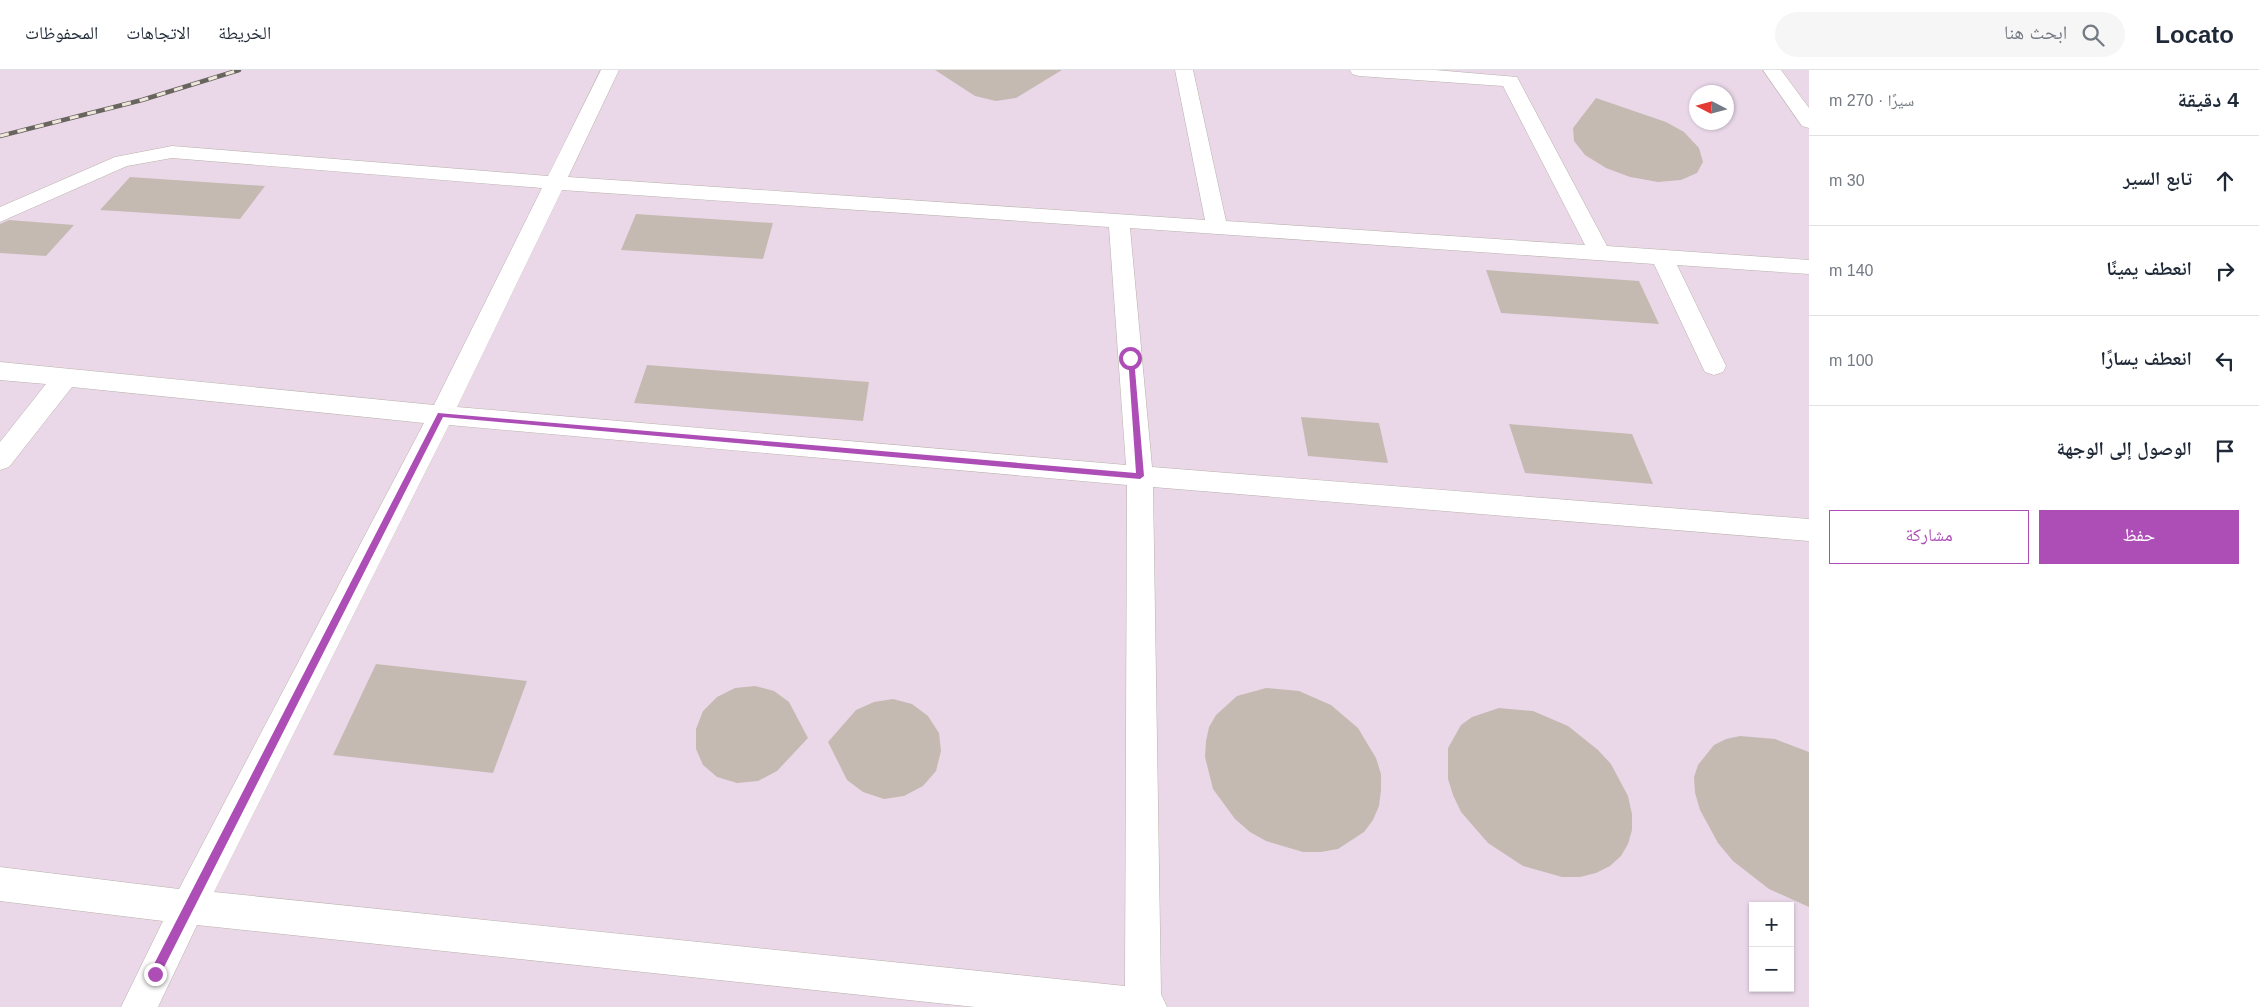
<!DOCTYPE html>
<html lang="ar">
<meta charset="utf-8">
<style>
:root{--surface:#fff;--page:#f6f6f7;--text:#1f2937;--muted:#747a83;--line:#e0e1e3;--accent:#ad4eb7}
body{margin:0;font-family:Arial,"Noto Naskh Arabic",sans-serif;background:var(--page);color:var(--text);direction:rtl}
.controls{position:absolute;right:15px;bottom:15px;display:grid;overflow:hidden;border-radius:0px;box-shadow:0 1px 4px #0004}
.controls button{width:45px;height:45px;display:grid;place-items:center;padding:0;border:0;border-bottom:1px solid var(--line);background:var(--surface);color:var(--text);font:25px sans-serif}
.compass{position:absolute;left:1689px;top:15px;width:45px;height:45px;border-radius:50%;background:var(--surface);box-shadow:0 1px 4px #0004;rotate:276deg}
.stop{position:absolute;width:15px;height:15px;margin:-11px;border:4px solid #ad4eb7;border-radius:50%;background:#fff}
.stop.end{background:#ad4eb7;border-color:#fff;box-shadow:0 1px 5px #0008}
.list{margin:0;padding:0;list-style:none}
h2{display:flex;justify-content:space-between;align-items:center;height:65px;margin:0;padding:0 20px;font-size:21px}
h2 small{font-size:16px;font-weight:400;color:var(--muted)}
.list li{display:grid;grid-template-columns:32px 1fr auto;gap:15px;align-items:center;box-sizing:border-box;height:90px;padding:0 20px;border-top:1px solid var(--line)}
.list b{display:block;font-size:19px;white-space:nowrap}
.list em{font-size:16px;font-style:normal;color:var(--muted)}
.actions{display:flex;gap:10px;padding:15px 20px}
.actions a{flex:1;padding:11px 0;border:1px solid var(--accent);border-radius:0px;text-align:center;font-size:18px;color:var(--accent)}
.actions .main{background:var(--accent);color:#fff}
.icon{flex:none;width:28px;height:28px;fill:none;stroke:currentColor;stroke-width:2;stroke-linecap:round;stroke-linejoin:round}
.map{position:relative;flex:none;width:1809px;height:937px;overflow:hidden;direction:ltr}
header{display:flex;align-items:center;gap:30px;box-sizing:border-box;height:70px;padding:0 25px;background:var(--surface);border-bottom:1px solid var(--line)}
header strong{font-size:24px}
nav{display:flex;gap:28px;margin-inline-start:auto;font-size:18px}
.search{width:350px;height:45px;background:var(--page);display:flex;align-items:center;gap:12px;box-sizing:border-box;padding:0 18px;border-radius:28px;color:var(--muted);font-size:19px}
main{display:flex}
aside{flex:1;background:var(--surface)}
.map>svg:first-child{display:block}
</style>
<header>
<strong>Locato</strong>
<div class="search"><svg class="icon" aria-label="search" viewBox="0 0 24 24"><circle cx="10" cy="10" r="6"/><path d="M15 15l6 6"/></svg>ابحث هنا</div>
<nav><a>الخريطة</a><a>الاتجاهات</a><a>المحفوظات</a></nav>
</header>
<main>
<aside>
<h2>4 دقيقة<small>سيرًا · 270 m</small></h2>
<ul class="list">
<li><svg class="icon" aria-label="ahead" viewBox="0 0 24 24"><path d="M12 20V5M6 11l6-6 6 6"/></svg><div><b>تابع السير</b></div><em>30 m</em></li>
<li><svg class="icon" aria-label="right" viewBox="0 0 24 24"><path d="M7 20v-9h11M14 6l5 5-5 5"/></svg><div><b>انعطف يمينًا</b></div><em>140 m</em></li>
<li><svg class="icon" aria-label="left" viewBox="0 0 24 24"><path d="M17 20v-9H6M10 6l-5 5 5 5"/></svg><div><b>انعطف يسارًا</b></div><em>100 m</em></li>
<li><svg class="icon" aria-label="arrive" viewBox="0 0 24 24"><path d="M6 21V4h12l-3 4 3 4H6"/></svg><div><b>الوصول إلى الوجهة</b></div></li>
</ul>
<div class="actions"><a class="main">حفظ</a><a>مشاركة</a></div>
</aside>
<div class="map">
<svg width="1809" height="937" viewBox="0 0 1809 937">
<rect width="100%" height="100%" fill="#efe7dc"/>
<path fill="#ead8e9" fill-rule="evenodd" d="M0 0H1809V937H0ZM1696 22H1726V52H1696ZM1753 836H1790V918H1753Z"/>
<path fill="#c5bab2" d="M935 0H1062L1016 28 996 31 975 26Z
M1596 28 1666 52 1684 62 1699 78 1703 92 1697 103 1681 110 1658 112 1630 107 1606 98 1585 85 1574 71 1573 58Z
M130 107 265 116 240 149 100 140Z
M636 144 773 153 763 189 621 180Z
M9 150 74 155 46 186 0 183V154Z
M1486 200 1639 211 1659 254 1501 243Z
M647 295 869 312 863 351 634 333Z
M1301 347 1379 353 1388 393 1308 386Z
M1509 354 1632 364 1653 414 1525 403Z
M376 594 527 611 493 703 333 685Z
M755 616 774 621 789 632 808 668 777 701 758 711 737 713 717 707 703 695 696 679V659L703 641 717 627 735 618Z
M1266 618 1299 621 1331 635 1358 658 1376 688 1381 704V720L1379 736 1373 750 1364 762 1338 779 1321 782H1303L1266 771 1250 762 1235 749 1213 719 1205 687 1206 671 1209 657 1216 645 1237 626Z
M893 629 912 634 928 646 939 663 941 681 936 701 923 716 904 726 884 729 863 722 847 710 828 672 856 640 874 632Z
M1499 638 1533 641 1568 656 1598 680 1611 694 1628 726 1632 744V760L1628 774 1621 786 1610 796 1596 803 1580 807H1562L1523 796 1488 773 1461 742 1453 725 1448 709V678L1461 655 1472 647Z
M1740 666 1775 669 1809 682V837L1769 819 1733 791 1718 773 1700 740 1695 723 1694 707 1698 695 1714 675 1726 669Z"/>
<g fill="none" stroke-linecap="round" stroke-linejoin="round">
<defs>
<path id="minor" d="M601 0H619L568 107 1205 150 1175 0H1193L1226 151 1585 175 1503 16 1359 6 1352 4 1350 0H1435L1517 7 1607 176 1809 190V204L1677 195 1726 296 1723 302 1714 305 1705 302 1702 296 1654 194 1130 158 1152 397 1809 449V471L1153 417 1161 924 1167 937H975L197 855 158 937H121L163 851 0 831V797L179 819 424 353 72 317 9 397 0 400V372L46 314 0 310V292L434 335 542 118 172 88 127 96 0 152V137L115 87 172 76 548 106ZM562 120 1109 157 1126 395 457 337ZM449 355 1127 415 1125 916 214 822Z
M1763 0H1781L1809 38V58L1802 56Z"/>
</defs>
<use href="#minor" stroke="#b9b1a7" stroke-width="1"/>
<use href="#minor" fill="#fff" fill-rule="evenodd"/>
<defs>
<path id="rail" d="M0 66 142 30 239 0"/>
</defs>
<use href="#rail" stroke="#68645e" stroke-width="4.5"/>
<use href="#rail" stroke="#efe7dc" stroke-width="3" stroke-dasharray="9" stroke-linecap="butt"/>
</g>
<path fill="#ad4eb7" d="M1128 286 1134 288 1144 406 1140 409 443 347 159 907H151V900L438 343 1136 403Z"/>
</svg>
<div class="controls">
<button>+</button>
<button>−</button>
</div>
<svg class="compass" viewBox="-18 -18 36 36"><path d="M0-13l5 13h-10z" fill="#e53935"/><path d="M0 13l5-13h-10z" fill="#747a83"/></svg>
<div class="stop" style="left:1130px;top:288px"></div>
<div class="stop end" style="left:155px;top:904px"></div>
</div>
</main>
